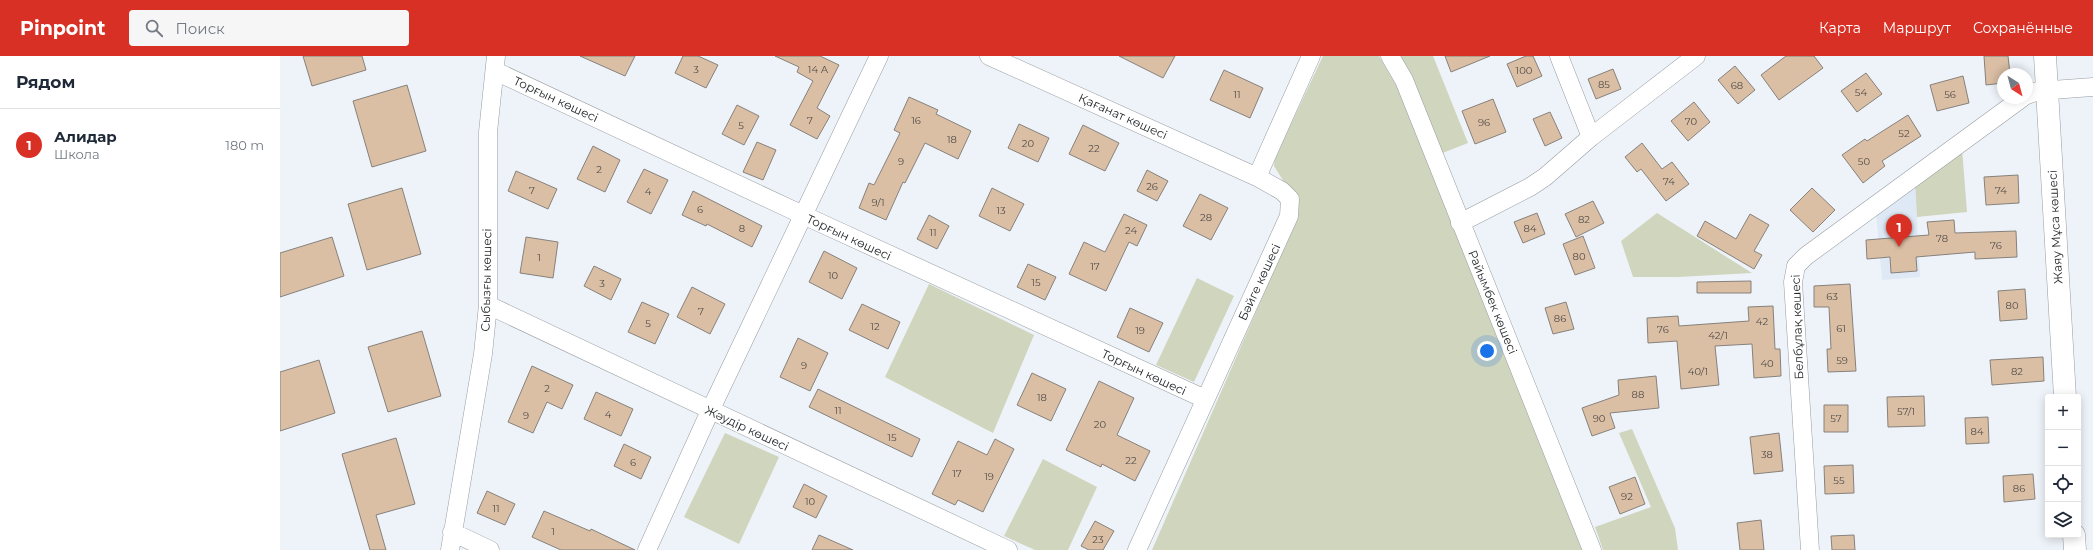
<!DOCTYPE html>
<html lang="ru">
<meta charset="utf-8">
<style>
:root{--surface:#fff;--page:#f6f6f7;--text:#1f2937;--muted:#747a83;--line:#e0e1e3;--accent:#d93025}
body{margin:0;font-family:Montserrat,sans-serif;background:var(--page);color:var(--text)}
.controls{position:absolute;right:12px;bottom:12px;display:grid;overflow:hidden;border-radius:4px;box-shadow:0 2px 10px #0003}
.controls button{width:36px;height:36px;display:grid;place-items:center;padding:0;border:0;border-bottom:1px solid var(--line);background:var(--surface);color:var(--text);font:20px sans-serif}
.compass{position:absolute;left:1717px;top:12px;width:36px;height:36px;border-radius:50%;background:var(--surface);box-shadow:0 2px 10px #0003;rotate:144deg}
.you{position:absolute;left:1207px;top:295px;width:14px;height:14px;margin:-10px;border:3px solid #fff;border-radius:50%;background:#1a73e8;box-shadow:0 0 0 6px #1a73e833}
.badge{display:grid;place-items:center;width:26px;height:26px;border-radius:50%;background:var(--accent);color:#fff;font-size:13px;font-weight:700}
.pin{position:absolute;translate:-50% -33px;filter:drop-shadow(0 1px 2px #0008)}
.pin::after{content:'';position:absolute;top:21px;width:14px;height:12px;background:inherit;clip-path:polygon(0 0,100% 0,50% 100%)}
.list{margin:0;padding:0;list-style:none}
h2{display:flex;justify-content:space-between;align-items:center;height:52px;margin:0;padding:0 16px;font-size:17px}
h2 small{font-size:13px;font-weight:400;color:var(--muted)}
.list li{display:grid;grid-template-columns:26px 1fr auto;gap:12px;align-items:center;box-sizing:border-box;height:72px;padding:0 16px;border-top:1px solid var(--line)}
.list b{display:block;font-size:15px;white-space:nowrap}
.list p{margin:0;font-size:13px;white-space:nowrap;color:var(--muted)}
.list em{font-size:13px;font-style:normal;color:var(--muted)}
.icon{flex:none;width:22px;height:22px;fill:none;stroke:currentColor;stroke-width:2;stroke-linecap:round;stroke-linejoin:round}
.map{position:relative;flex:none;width:1813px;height:494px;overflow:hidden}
header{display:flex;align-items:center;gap:24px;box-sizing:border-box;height:56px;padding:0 20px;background:var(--accent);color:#fff}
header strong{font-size:19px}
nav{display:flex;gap:22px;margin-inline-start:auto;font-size:14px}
.search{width:280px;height:36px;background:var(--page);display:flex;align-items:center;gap:10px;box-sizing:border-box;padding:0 14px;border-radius:4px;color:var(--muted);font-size:15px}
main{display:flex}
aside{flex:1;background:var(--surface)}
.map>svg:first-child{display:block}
</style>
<header>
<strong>Pinpoint</strong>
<div class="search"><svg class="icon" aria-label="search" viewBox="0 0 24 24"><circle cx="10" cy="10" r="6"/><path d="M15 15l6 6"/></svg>Поиск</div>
<nav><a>Карта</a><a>Маршрут</a><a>Сохранённые</a></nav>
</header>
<main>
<aside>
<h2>Рядом<small></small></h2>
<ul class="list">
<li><span class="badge">1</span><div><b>Алидар</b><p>Школа</p></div><em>180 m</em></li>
</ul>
</aside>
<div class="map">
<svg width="1813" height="494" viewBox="0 0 1813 494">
<rect width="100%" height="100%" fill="#eef3f9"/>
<path fill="#dee9f5" d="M1635 127 1640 221 1602 224 1596 156Z"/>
<path fill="#d0d5bd" d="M1043 0H1099L1121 38 1302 494H872L1014 169 1004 126 994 110 995 102Z
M1120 0H1153L1188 87 1160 98Z
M1682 93 1687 156 1637 161 1635 127Z
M1377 157 1472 217 1398 221H1353L1341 185Z
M917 222 954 240 914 326 876 309Z
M649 228 754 279 713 377 605 321Z
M1352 373 1395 472 1398 494H1323L1315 471 1371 451 1339 377Z
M445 377 499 401 459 488 404 461Z
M763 403 817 431 788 494H755L724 480Z"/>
<path fill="#dbbfa5" stroke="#86817c" d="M23 0H82L86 14 32 30Z
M300 0H355L345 20Z
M403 0H418L438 9 426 32 395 17Z
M495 0H540L559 9 537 52 550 60 537 83 510 69 533 25 517 16 519 11Z
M839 0H895L883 22Z
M1165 0H1210L1171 16Z
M1246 0H1253L1262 20 1237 31 1227 8Z
M1506 0H1534L1543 12 1499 44 1481 19Z
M1704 0H1728L1730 18H1723V27L1706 29Z
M1455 10 1475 34 1458 48 1438 24Z
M1333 13 1341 33 1316 43 1308 23Z
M944 14 983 32 970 62 930 44Z
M1586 17 1602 38 1577 56 1561 35Z
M1683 20 1689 47 1657 55 1650 29Z
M127 29 146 95 92 111 73 45Z
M629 41 658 54 656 58 691 75 678 103 645 87 625 127 623 126 606 164 579 152 589 127 594 129 620 77 614 74Z
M1213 43 1226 76 1195 88 1182 55Z
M1414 46 1430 66 1408 85 1391 65Z
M457 49 479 60 464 89 442 78Z
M1270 56 1282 82 1265 90 1253 63Z
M1628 59 1641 80 1602 105 1605 110 1583 127 1562 99 1585 83 1587 85Z
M739 68 769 82 758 106 728 92Z
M803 69 839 87 825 115 789 98Z
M477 86 496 94 483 124 463 116Z
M1362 87 1382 113 1392 106 1409 128 1386 145 1361 113 1357 116 1345 101Z
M313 90 340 104 325 136 297 123Z
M364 113 388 124 371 158 347 146Z
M867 114 888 125 877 145 857 135Z
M236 115 277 133 268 153 228 135Z
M1738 119 1739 147 1706 149 1704 121Z
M122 132 141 198 87 214 68 148Z
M712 132 744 148 730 175 699 160Z
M1532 132 1555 154 1533 176 1510 154Z
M413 135 482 170 472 191 427 168 426 170 402 159Z
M920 138 948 152 931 184 903 170Z
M1313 145 1324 167 1296 181 1285 158Z
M1257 157 1265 178 1243 187 1234 166Z
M844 158 867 169 857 190 849 186 826 235 789 218 804 186 825 196Z
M1470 158 1489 169 1474 195 1482 199 1474 213 1417 180 1425 165 1456 183Z
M649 159 669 170 657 193 637 183Z
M1674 164 1675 177 1736 175 1737 201 1695 203V196L1636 201 1637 215 1611 217 1610 201 1587 203 1586 184 1649 179 1647 166Z
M1303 180 1315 212 1295 219 1283 188Z
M52 181 64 220 0 241V197Z
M246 181 278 186 273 222 240 217Z
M544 195 577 212 562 243 529 226Z
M748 208 776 221 765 244 737 231Z
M314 210 341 223 331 244 304 230Z
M1471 225V237H1417V226Z
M1570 228 1576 315 1548 316 1547 293H1551L1549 251H1534V230Z
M412 231 445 248 430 278 397 261Z
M1745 233 1747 263 1720 265 1718 235Z
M362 246 389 258 375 288 348 276Z
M1286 246 1294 273 1273 278 1265 252Z
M582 248 620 266 608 293 569 274Z
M1493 250 1495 293H1500L1501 320 1474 322 1472 288 1435 290 1439 329 1401 333 1397 285 1368 287 1367 262 1398 260 1399 270 1469 265 1468 251Z
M850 252 883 267 869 296 837 281Z
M142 275 161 340 108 356 88 291Z
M518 282 548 297 530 335 500 321Z
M1763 301 1764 325 1712 329 1710 304Z
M39 304 55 357 0 375V316Z
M252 310 293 329 282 353 267 346 253 377 228 366Z
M752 317 786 333 771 365 737 349Z
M1376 320 1379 352 1330 357 1335 372 1312 380 1302 352 1339 339 1338 324Z
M819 325 854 342 837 379 870 395 855 425 822 408 821 411 786 394Z
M538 333 640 383 632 401 529 351Z
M316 336 353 353 341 380 304 363Z
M1644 340 1645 370 1608 371 1607 341Z
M1544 349H1568V376H1544Z
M1708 361 1709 387 1686 388 1685 362Z
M1499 377 1503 415 1474 418 1470 381Z
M116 382 135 448 96 459 106 494H90L62 398Z
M715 383 734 393 703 456 678 444 675 449 652 438 678 385 707 399Z
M344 388 371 401 361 423 334 410Z
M1573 409 1574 437 1545 438 1544 410Z
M1753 418 1755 443 1724 446 1723 420Z
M1355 421 1365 448 1340 458 1329 431Z
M524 428 547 440 536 462 513 451Z
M207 435 235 448 225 469 197 457Z
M264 455 310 475 311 473 355 494H281L252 481Z
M1481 464 1484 494H1460L1457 467Z
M815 465 834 475 823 494H809L801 490Z
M539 479 573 494H532Z
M1574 479 1575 494H1552L1551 480Z"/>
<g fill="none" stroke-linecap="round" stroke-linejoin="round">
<defs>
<path id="minor" d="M709 0 977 121 1002 135 1010 143 1009 160 857 494
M1110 0 1124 24 1312 494
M1279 0 1311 81
M215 15 523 159 925 343
M1747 39 1758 35 1813 31
M977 121 1031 0
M1180 167 1250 131 1265 121 1311 81 1416 0
M208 249 728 494
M172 476 210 494
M170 494 203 298 208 249V76L216 0
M367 494 430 355 599 0
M1530 494 1513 226 1516 210 1526 200 1742 42"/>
<path id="tertiary" d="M1765 0 1785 341
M1794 479 1795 494"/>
</defs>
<use href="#minor" stroke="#979ca1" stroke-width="19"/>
<use href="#tertiary" stroke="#979ca1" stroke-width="23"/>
<use href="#minor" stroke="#fff" stroke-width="18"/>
<use href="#tertiary" stroke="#fff" stroke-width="22"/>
</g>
<g text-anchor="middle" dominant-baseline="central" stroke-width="3" stroke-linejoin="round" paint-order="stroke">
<g font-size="10" fill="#534e4a">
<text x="416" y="13">3</text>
<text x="538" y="13">14 А</text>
<text x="1244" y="14">100</text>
<text x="1324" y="28">85</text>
<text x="1457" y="29">68</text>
<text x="1581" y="36">54</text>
<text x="957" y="38">11</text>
<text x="1670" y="38">56</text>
<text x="530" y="64">7</text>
<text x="636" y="64">16</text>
<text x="1411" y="65">70</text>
<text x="1204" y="66">96</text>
<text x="461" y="69">5</text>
<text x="1624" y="77">52</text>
<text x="672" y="83">18</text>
<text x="748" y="87">20</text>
<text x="814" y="92">22</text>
<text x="621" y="105">9</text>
<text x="1584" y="105">50</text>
<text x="319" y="113">2</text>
<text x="1389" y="125">74</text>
<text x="872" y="130">26</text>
<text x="252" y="134">7</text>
<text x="1721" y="134">74</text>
<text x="368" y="135">4</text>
<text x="598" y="146">9/1</text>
<text x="420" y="153">6</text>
<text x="721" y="154">13</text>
<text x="926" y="161">28</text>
<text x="1304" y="163">82</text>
<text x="462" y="172">8</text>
<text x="1250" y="172">84</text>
<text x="851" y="174">24</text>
<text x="653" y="176">11</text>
<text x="1662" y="182">78</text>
<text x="1716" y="189">76</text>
<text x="1299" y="200">80</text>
<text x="259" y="201">1</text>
<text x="815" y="210">17</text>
<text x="553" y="219">10</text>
<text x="756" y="226">15</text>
<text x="322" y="227">3</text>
<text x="1552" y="240">63</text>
<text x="1732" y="249">80</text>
<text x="421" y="255">7</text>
<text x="1280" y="262">86</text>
<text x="1482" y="265">42</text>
<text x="368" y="267">5</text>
<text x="595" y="270">12</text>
<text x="1561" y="272">61</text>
<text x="1383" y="273">76</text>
<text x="860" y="274">19</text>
<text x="1438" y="279">42/1</text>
<text x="1562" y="304">59</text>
<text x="1487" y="307">40</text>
<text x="524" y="309">9</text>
<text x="1418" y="315">40/1</text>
<text x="1737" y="315">82</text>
<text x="267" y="332">2</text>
<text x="1358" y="338">88</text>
<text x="762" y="341">18</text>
<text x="558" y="354">11</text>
<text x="1626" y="355">57/1</text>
<text x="328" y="358">4</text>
<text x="246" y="359">9</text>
<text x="1319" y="362">90</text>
<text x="1556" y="362">57</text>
<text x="820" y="368">20</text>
<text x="1697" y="375">84</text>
<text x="612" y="381">15</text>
<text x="1487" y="398">38</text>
<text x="851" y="404">22</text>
<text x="353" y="406">6</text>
<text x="677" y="417">17</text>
<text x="709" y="420">19</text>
<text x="1559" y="424">55</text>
<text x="1739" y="432">86</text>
<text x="1347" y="440">92</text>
<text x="530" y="445">10</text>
<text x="216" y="452">11</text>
<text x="273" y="475">1</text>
<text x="818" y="483">23</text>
</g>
<g font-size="12" fill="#26282b" stroke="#fff">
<text transform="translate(276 43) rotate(25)">Торғын көшесі</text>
<text transform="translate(843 60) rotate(24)">Қағанат көшесі</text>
<text transform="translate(1775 171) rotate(-93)">Жаяу Мұса көшесі</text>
<text transform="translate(569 181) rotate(25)">Торғын көшесі</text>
<text transform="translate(206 224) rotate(-89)">Сыбызғы көшесі</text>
<text transform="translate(979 226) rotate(-65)">Бәйге көшесі</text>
<text transform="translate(1213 246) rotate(68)">Райымбек көшесі</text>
<text transform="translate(1517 271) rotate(-92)">Белбұлақ көшесі</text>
<text transform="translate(864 316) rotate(25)">Торғын көшесі</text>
<text transform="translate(467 372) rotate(25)">Жәудір көшесі</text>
</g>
</g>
</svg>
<div class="controls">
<button>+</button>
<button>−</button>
<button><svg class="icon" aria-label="locate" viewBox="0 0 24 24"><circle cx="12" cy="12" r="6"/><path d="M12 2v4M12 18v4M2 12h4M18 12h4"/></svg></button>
<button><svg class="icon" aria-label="layers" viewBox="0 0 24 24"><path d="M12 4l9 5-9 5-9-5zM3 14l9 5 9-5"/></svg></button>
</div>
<svg class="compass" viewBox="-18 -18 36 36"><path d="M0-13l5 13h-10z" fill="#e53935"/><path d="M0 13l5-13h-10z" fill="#747a83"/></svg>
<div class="you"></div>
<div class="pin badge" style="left:1619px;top:191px">1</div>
</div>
</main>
